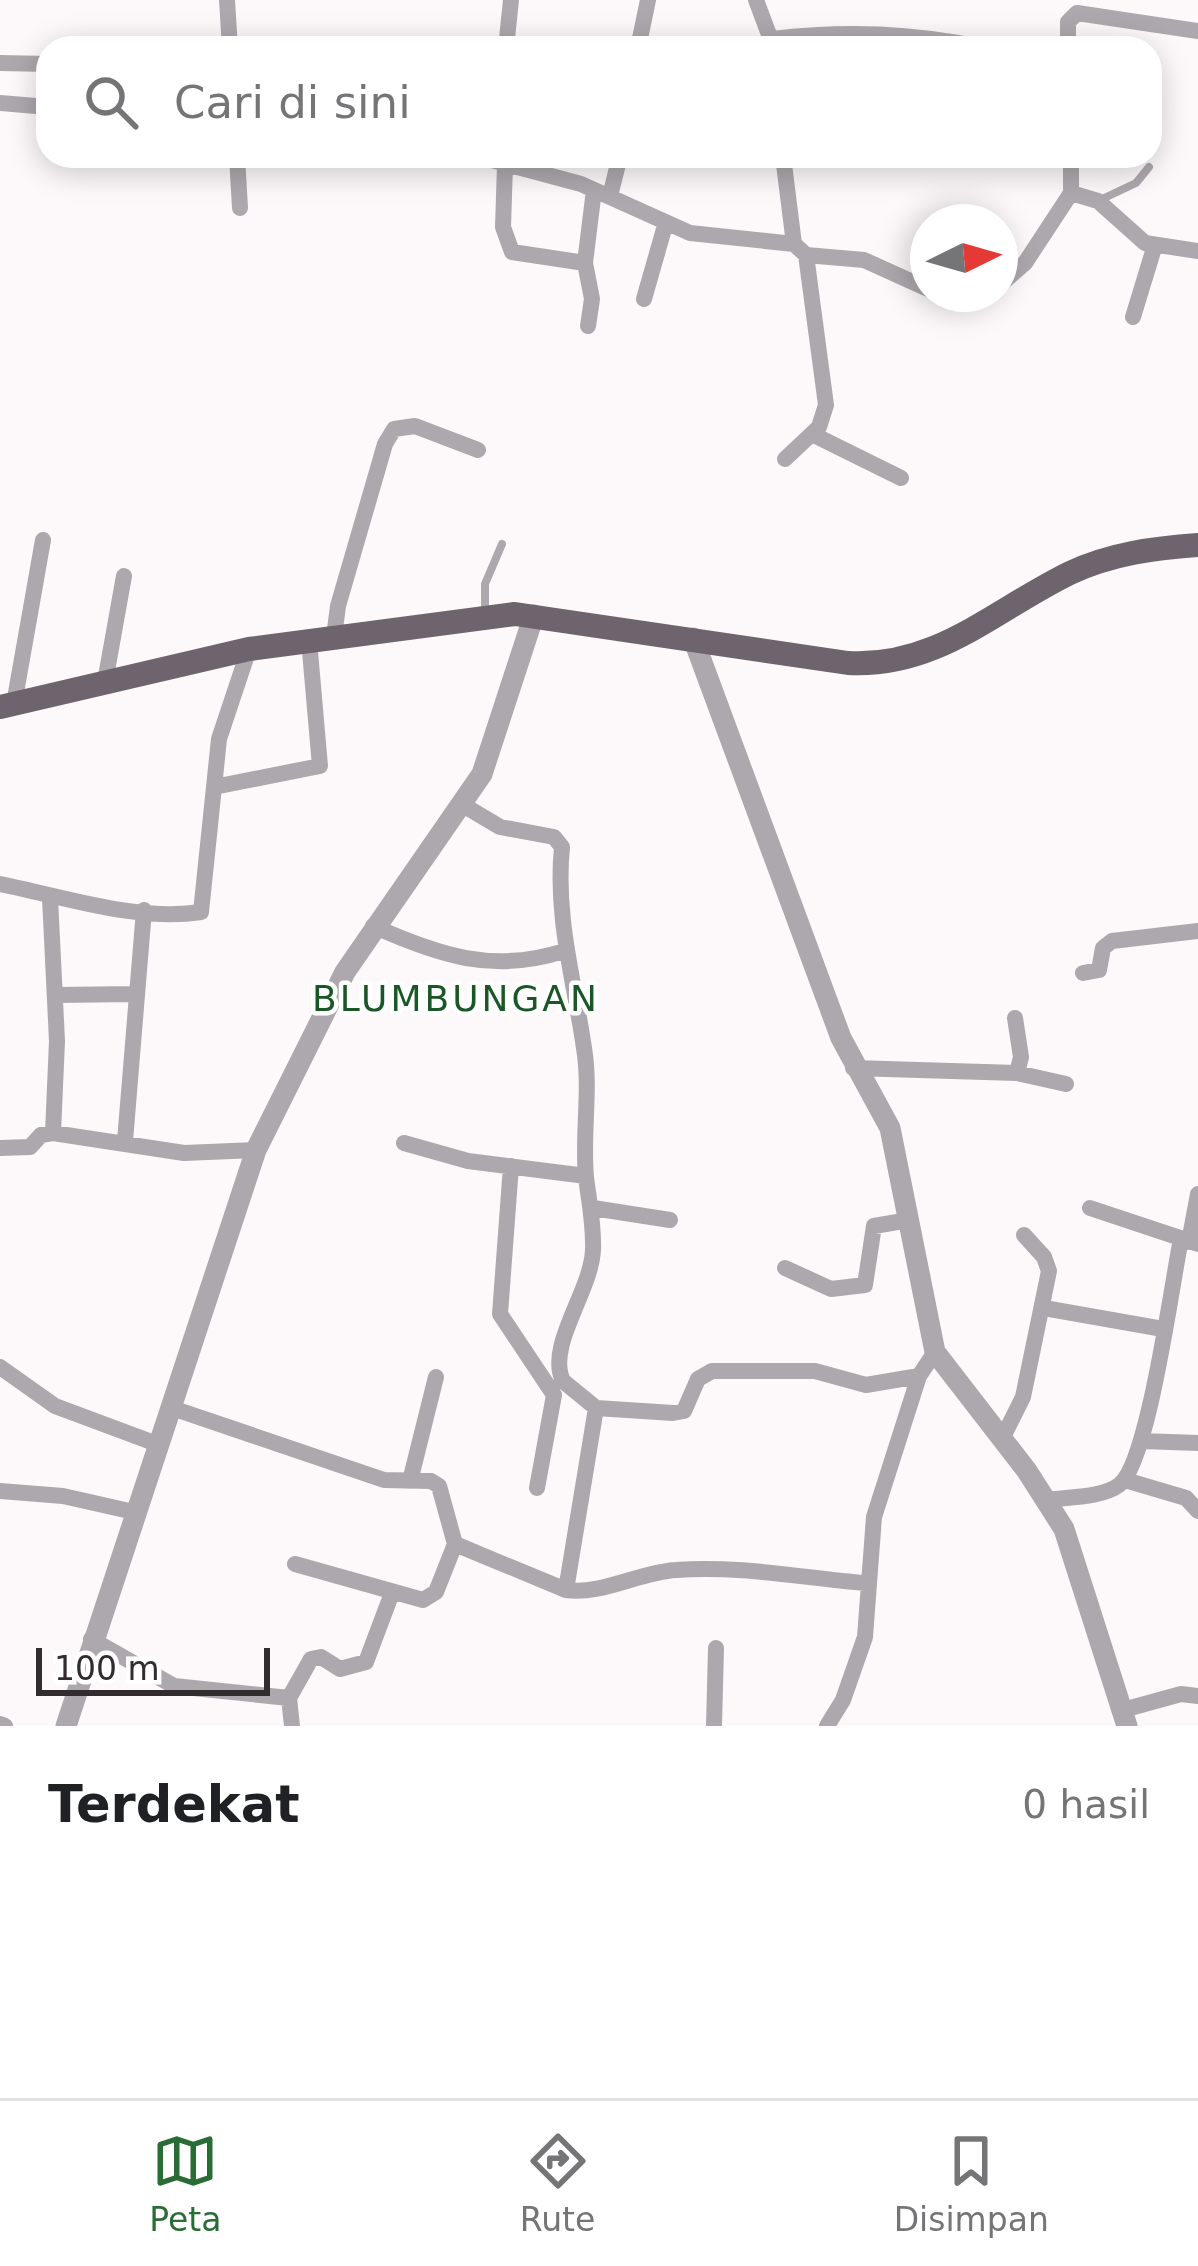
<!DOCTYPE html>
<html lang="id">
<style>
:root{--surface:#fff;--page:#f2f2f2;--text:#202124;--muted:#757577;--line:#e0e0e0;--accent:#2a6c36}
body{margin:0;font-family:"DejaVu Sans",sans-serif;background:var(--page);color:var(--text)}
.compass{position:absolute;left:910px;top:204px;width:108px;height:108px;border-radius:50%;background:var(--surface);box-shadow:0 6px 30px #0003;rotate:85deg}
.scale{position:absolute;left:36px;bottom:30px;width:234px;box-sizing:border-box;padding-left:12px;border:6px solid #332c2f;border-top:0;font-size:33px;line-height:42px;white-space:nowrap;color:#332c2f;-webkit-text-stroke:9px #fff;paint-order:stroke}
.list{margin:0;padding:0;list-style:none}
h2{display:flex;justify-content:space-between;align-items:center;height:156px;margin:0;padding:0 48px;font-size:51px}
h2 small{font-size:39px;font-weight:400;color:var(--muted)}
.icon{flex:none;width:66px;height:66px;fill:none;stroke:currentColor;stroke-width:2;stroke-linecap:round;stroke-linejoin:round}
.map{position:relative;flex:none;width:1198px;height:1726px;overflow:hidden}
.search{position:absolute;background:var(--surface);box-shadow:0 6px 30px #0003;left:36px;right:36px;top:36px;height:132px;display:flex;align-items:center;gap:30px;box-sizing:border-box;padding:0 42px;border-radius:36px;color:var(--muted);font-size:45px}
.sheet{height:372px;background:var(--surface)}
nav{display:flex;justify-content:space-around;align-items:center;box-sizing:border-box;height:168px;border-top:3px solid var(--line);background:var(--surface);font-size:33px;color:var(--muted)}
nav a{display:grid;justify-items:center;gap:6px}
nav .on{color:var(--accent)}
.map>svg:first-child{display:block}
</style>
<div class="map">
<svg width="1198" height="1726" viewBox="0 0 1198 1726">
<rect width="100%" height="100%" fill="#fdf9fa"/>
<g fill="none" stroke-linecap="round" stroke-linejoin="round">
<path stroke="#ada8ad" stroke-width="8" d="M1100 200 1136 183 1149 167
M485 616V584L502 544"/>
<path stroke="#ada8ad" stroke-width="16" d="M227 0 230 48
M756 0 774 48
M772 39C848 30 911 33 986 48
M506 48 511 0
M638 48 648 0
M1068 48V22L1077 13 1198 31
M0 63 48 64
M0 103 48 107
M237 156 240 208
M477 156 581 184 690 233 794 244
M783 156 794 244 806 255 826 405 819 427 785 459
M505 165 503 227 512 252 585 263
M1071 193V156
M610 196 620 156
M806 255 864 260 928 289
M1000 285 1025 263 1071 193 1098 201 1145 243 1198 251
M940 294 962 301 986 294
M644 299 666 222
M1133 317 1154 248
M588 326 592 299 585 263 594 190
M812 434 901 478
M334 637 338 606 385 444 394 429 415 426 478 450
M105 682 124 576
M14 704 43 540
M214 787 320 766 309 640
M463 805 500 827 554 837 562 847C555 917 574 979 584 1048 591 1090 582 1134 586 1177 589 1202 594 1224 593 1250 591 1292 546 1346 563 1381L596 1408 673 1413 684 1411 698 1379 712 1371H815L866 1385 919 1376
M0 884C62 896 137 922 201 912L219 739 249 649
M50 898 57 1041 53 1133
M373 926C438 955 493 974 564 951
M1083 973 1099 970 1103 948 1112 941 1198 931
M56 995 136 994
M1015 1018 1021 1057 1017 1073
M853 1068 1017 1073 1066 1084
M125 1141 144 910
M404 1143 468 1161 586 1176
M0 1148 30 1147 41 1135 53 1133 184 1153 256 1150
M511 1166 500 1314 554 1395 537 1488
M593 1208 670 1220
M1090 1208 1198 1244
M1189 1242 1198 1194
M785 1268 831 1289 865 1285 874 1226 909 1220
M1044 1308 1163 1329
M0 1367 55 1406 157 1444
M169 1407 384 1480 431 1481 439 1486 455 1544 566 1590C602 1595 640 1572 676 1570 738 1565 804 1578 865 1583
M1002 1439 1023 1397 1049 1271 1044 1257 1024 1235
M1142 1441 1198 1443
M1125 1480 1186 1498 1198 1511
M410 1481 436 1377
M0 1491 63 1496 134 1512
M1046 1500C1067 1497 1102 1498 1119 1485 1148 1465 1172 1282 1181 1239
M295 1564 423 1600 436 1592 455 1544
M566 1590 596 1408
M91 1639 174 1686 289 1698 311 1659 321 1657 340 1669 366 1662 392 1593
M289 1698 292 1726
M1123 1710 1181 1694 1198 1696
M0 1724 5 1726
M714 1726 716 1648
M827 1726 843 1700 865 1637 874 1517 919 1376 935 1352"/>
<path stroke="#ada8ad" stroke-width="21" d="M693 638 841 1038 890 1128 935 1352 1027 1471 1064 1529 1127 1726
M66 1726 256 1150 345 972 482 774 534 615"/>
<path stroke="#6d646d" stroke-width="24" d="M0 707 249 649 515 614 848 663C937 668 994 610 1070 573 1110 554 1154 548 1198 545"/>
</g>
<g text-anchor="middle" dominant-baseline="central" stroke-width="9" stroke-linejoin="round" paint-order="stroke">
<g font-size="36" letter-spacing="3" fill="#1a5726" stroke="#fff">
<text x="456" y="998">BLUMBUNGAN</text>
</g>
</g>
</svg>
<svg class="compass" viewBox="-18 -18 36 36"><path d="M0-13l5 13h-10z" fill="#e53935"/><path d="M0 13l5-13h-10z" fill="#757577"/></svg>
<div class="scale">100 m</div>
<div class="search"><svg class="icon" aria-label="search" viewBox="0 0 24 24"><circle cx="10" cy="10" r="6"/><path d="M15 15l6 6"/></svg>Cari di sini</div>
</div>
<section class="sheet">
<h2>Terdekat<small>0 hasil</small></h2>
<ul class="list">
</ul>
</section>
<nav>
<a class="on"><svg class="icon" aria-label="map" viewBox="0 0 24 24"><path d="M3 6l6-2 6 2 6-2v14l-6 2-6-2-6 2zM9 4v14M15 6v14"/></svg>Peta</a>
<a><svg class="icon" aria-label="directions" viewBox="0 0 24 24"><path d="M12 3l9 9-9 9-9-9zM9 14v-3h6M13 9l2 2-2 2"/></svg>Rute</a>
<a><svg class="icon" aria-label="saved" viewBox="0 0 24 24"><path d="M7 4h10v16l-5-4-5 4z"/></svg>Disimpan</a>
</nav>
